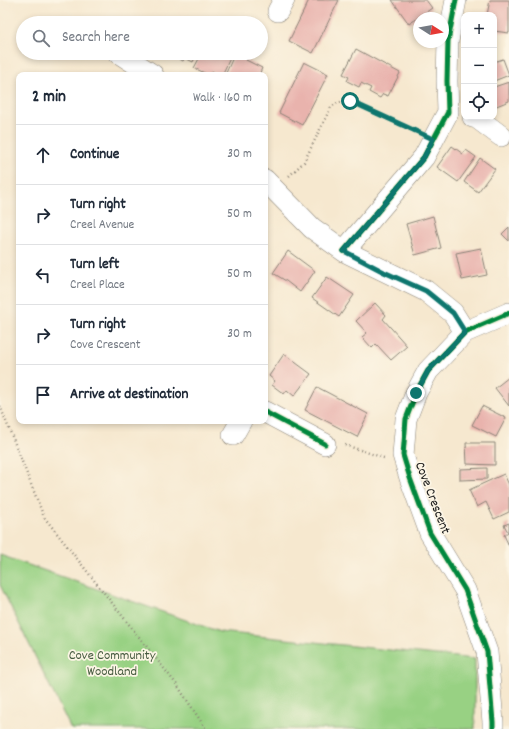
<!DOCTYPE html>
<meta charset="utf-8">
<style>
:root{--surface:#fff;--page:#f2f2f3;--text:#1f2937;--muted:#747a83;--line:#e0e1e3}
body{margin:0;font-family:Dekko,sans-serif;background:var(--page);color:var(--text)}
.controls{position:absolute;right:12px;top:12px;display:grid;overflow:hidden;border-radius:8px;box-shadow:0 2px 6px #0003}
.controls button{width:36px;height:36px;display:grid;place-items:center;padding:0;border:0;border-bottom:1px solid var(--line);background:var(--surface);color:var(--text);font:20px sans-serif}
.compass{position:absolute;left:413px;top:12px;width:36px;height:36px;border-radius:50%;background:var(--surface);box-shadow:0 2px 6px #0003;rotate:101deg}
.stop{position:absolute;width:12px;height:12px;margin:-9px;border:3px solid #0f766e;border-radius:50%;background:#fff}
.stop.end{background:#0f766e;border-color:#fff;box-shadow:0 1px 4px #0008}
.list{margin:0;padding:0;list-style:none}
h2{display:flex;justify-content:space-between;align-items:center;height:52px;margin:0;padding:0 16px;font-size:17px}
h2 small{font-size:13px;font-weight:400;color:var(--muted)}
.list li{display:grid;grid-template-columns:26px 1fr auto;gap:12px;align-items:center;box-sizing:border-box;height:60px;padding:0 16px;border-top:1px solid var(--line)}
.list b{display:block;font-size:15px;white-space:nowrap}
.list p{margin:0;font-size:13px;white-space:nowrap;color:var(--muted)}
.list em{font-size:13px;font-style:normal;color:var(--muted)}
.icon{flex:none;width:22px;height:22px;fill:none;stroke:currentColor;stroke-width:2;stroke-linecap:round;stroke-linejoin:round}
.map{position:relative;flex:none;width:509px;height:729px;overflow:hidden}
.search{position:absolute;background:var(--surface);box-shadow:0 2px 6px #0003;left:16px;top:16px;width:252px;height:44px;display:flex;align-items:center;gap:10px;box-sizing:border-box;padding:0 14px;border-radius:22px;color:var(--muted);font-size:15px}
.panel{position:absolute;background:var(--surface);box-shadow:0 2px 6px #0003;left:16px;top:72px;width:252px;height:352px;border-radius:8px}
.map>svg:first-child{display:block}
</style>
<div class="map">
<svg width="509" height="729" viewBox="0 0 509 729">
<rect width="100%" height="100%" fill="#fcf5e5"/>
<filter id="ink" filterUnits="userSpaceOnUse"><feTurbulence type="fractalNoise" baseFrequency=".025" numOctaves="2"/><feDisplacementMap in="SourceGraphic" scale="8" xChannelSelector="R" yChannelSelector="G"/><feConvolveMatrix kernelMatrix="1 2 1 2 8 2 1 2 1" color-interpolation-filters="sRGB"/></filter>
<filter id="wash" filterUnits="userSpaceOnUse"><feTurbulence type="fractalNoise" baseFrequency=".012" numOctaves="4" result="noise"/><feDisplacementMap in="SourceGraphic" scale="16" xChannelSelector="R" yChannelSelector="G"/><feGaussianBlur stdDeviation="0.9" result="paint"/><feColorMatrix in="noise" values="0 0 0 0 0 0 0 0 0 0 0 0 0 0 0 0 0 1.4 0 .05"/><feComposite in="paint" operator="in"/></filter>
<g filter="url(#wash)">
<rect width="100%" height="100%" fill="#f6e8cf"/>
<path fill="#98d183" stroke="#5a7650" d="M0 555 220 632 475 659V729H71L0 585Z"/>
<g id="blocks">
<path fill="#e9b3ad" d="M309 0H339L313 53 289 41Z
M392 0H426L432 8 409 24Z
M490 0H509V33L494 31V15H487Z
M356 49 400 73 388 96 383 94 380 98 369 92 371 88 361 83 359 87 347 81 349 77 343 74Z
M178 53H197L193 62 185 58 183 61 176 57Z
M202 53H231L232 54 222 75H219L212 71 210 75H209L194 68Z
M235 53H250L246 60 262 68 259 75H231L226 73Z
M503 59 509 75 494 81V62Z
M304 62 328 74 302 125 279 113Z
M509 82V101L494 107V87Z
M452 146 463 154 466 150 476 157 458 182 437 167Z
M480 158 495 169 478 192 464 182Z
M433 216 441 248 415 255 406 224Z
M509 227V241L502 234Z
M481 248 487 275 462 280 456 253Z
M288 251 315 271 300 292 286 281 273 273Z
M327 277 354 295 339 317 312 298Z
M375 303 386 315 383 319 407 346 391 360 376 344 372 348 362 337 367 333 356 321Z
M284 354 311 374 294 396 287 390 284 394 272 385 275 381 269 376Z
M509 377V406L495 388Z
M317 387 368 414 357 437 305 410Z
M482 406 506 418 496 437 472 425Z
M466 443H495V465L467 464Z
M487 468V479L460 480V469Z
M504 474 509 485V512L494 519 486 502 477 507 469 490Z
M509 523V546L504 535 508 532 504 525Z"/>
</g>
</g>
<g filter="url(#ink)">
<use href="#blocks" fill-opacity="0" stroke="#898276" stroke-width="1"/>
<g fill="none" stroke-linecap="round" stroke-linejoin="round">
<defs>
<path id="street" d="M278 11 284 0
M119 53 153 75
M473 117 477 118 501 136
M265 180 312 228 344 251 426 291 453 313 465 332
M344 251 424 157 448 112 447 81 448 41 456 0
M265 412 325 444
M233 435 241 421
M493 729V722L487 652 465 590 430 533 410 478 403 455 406 419 416 393 428 371 465 332 509 313"/>
</defs>
<use href="#street" stroke="#898276" stroke-width="22"/>
<path stroke="#898276" stroke-width="2.5" stroke-dasharray="1 3" stroke-linecap="butt" d="M289 176 304 162 331 107C338 102 342 101 350 101L414 131
M0 406 44 517 177 685 206 729
M345 445 384 458"/>
<use href="#street" stroke="#fff" stroke-width="21"/>
<defs>
<path id="cycleway" d="M344 251 424 157 448 112 447 81 448 41 456 0
M265 412 325 444
M493 729V722L487 652 465 590 430 533 410 478 403 455 406 419 416 393 428 371 465 332 509 313"/>
</defs>
<use href="#cycleway" stroke="#fcf5e5" stroke-width="8"/>
<use href="#cycleway" stroke="#00873e" stroke-width="5"/>
</g>
</g>
<g fill="none" stroke-linecap="round" stroke-linejoin="round" filter="url(#ink)">
<path stroke="#0f766e" stroke-width="5" d="M350 101 433 139 424 157 344 251 384 272 426 291 453 313 465 332 428 371 416 393"/>
</g>
<g text-anchor="middle" dominant-baseline="central" stroke-width="3.5" stroke-linejoin="round" paint-order="stroke">
<g font-size="14" fill="#1c1c1c" stroke="#fcf5e5">
<text transform="translate(432 498) rotate(69)">Cove Crescent</text>
</g>
<g font-size="14" fill="#475b40" stroke="#fcf5e5">
<text x="112" y="656">Cove Community<tspan x="112" dy="16">Woodland</tspan></text>
</g>
</g>
</svg>
<div class="controls">
<button>+</button>
<button>−</button>
<button><svg class="icon" aria-label="locate" viewBox="0 0 24 24"><circle cx="12" cy="12" r="6"/><path d="M12 2v4M12 18v4M2 12h4M18 12h4"/></svg></button>
</div>
<svg class="compass" viewBox="-18 -18 36 36"><path d="M0-13l5 13h-10z" fill="#e53935"/><path d="M0 13l5-13h-10z" fill="#747a83"/></svg>
<div class="stop" style="left:350px;top:101px"></div>
<div class="stop end" style="left:416px;top:393px"></div>
<div class="search"><svg class="icon" aria-label="search" viewBox="0 0 24 24"><circle cx="10" cy="10" r="6"/><path d="M15 15l6 6"/></svg>Search here</div>
<section class="panel">
<h2>2 min<small>Walk · 160 m</small></h2>
<ul class="list">
<li><svg class="icon" aria-label="ahead" viewBox="0 0 24 24"><path d="M12 20V5M6 11l6-6 6 6"/></svg><div><b>Continue</b></div><em>30 m</em></li>
<li><svg class="icon" aria-label="right" viewBox="0 0 24 24"><path d="M7 20v-9h11M14 6l5 5-5 5"/></svg><div><b>Turn right</b><p>Creel Avenue</p></div><em>50 m</em></li>
<li><svg class="icon" aria-label="left" viewBox="0 0 24 24"><path d="M17 20v-9H6M10 6l-5 5 5 5"/></svg><div><b>Turn left</b><p>Creel Place</p></div><em>50 m</em></li>
<li><svg class="icon" aria-label="right" viewBox="0 0 24 24"><path d="M7 20v-9h11M14 6l5 5-5 5"/></svg><div><b>Turn right</b><p>Cove Crescent</p></div><em>30 m</em></li>
<li><svg class="icon" aria-label="arrive" viewBox="0 0 24 24"><path d="M6 21V4h12l-3 4 3 4H6"/></svg><div><b>Arrive at destination</b></div></li>
</ul>
</section>
</div>
